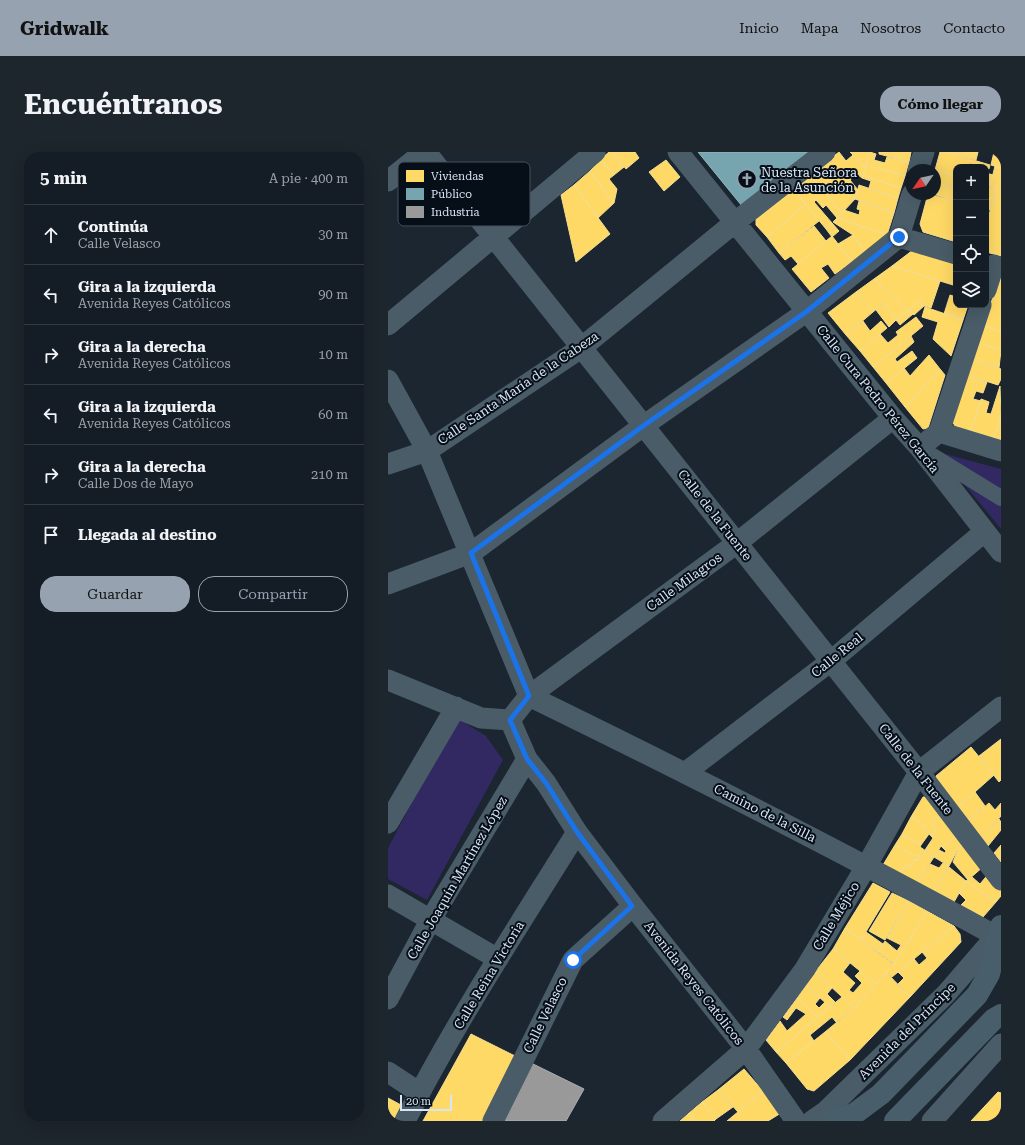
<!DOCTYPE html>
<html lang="es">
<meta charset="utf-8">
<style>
:root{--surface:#141c25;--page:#1d252d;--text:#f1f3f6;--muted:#9da1a7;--line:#333a42;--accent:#96a2b0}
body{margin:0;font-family:"Roboto Serif",serif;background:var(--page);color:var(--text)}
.controls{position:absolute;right:12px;top:12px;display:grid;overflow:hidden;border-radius:8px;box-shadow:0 4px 16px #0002}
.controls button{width:36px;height:36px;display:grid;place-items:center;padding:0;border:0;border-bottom:1px solid var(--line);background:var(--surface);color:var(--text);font:20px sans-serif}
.compass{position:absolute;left:517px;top:12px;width:36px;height:36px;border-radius:50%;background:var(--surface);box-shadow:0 4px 16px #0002;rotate:236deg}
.scale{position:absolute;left:12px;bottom:10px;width:52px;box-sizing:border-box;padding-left:4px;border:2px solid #d8e5f4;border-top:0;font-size:11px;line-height:14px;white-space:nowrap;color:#d8e5f4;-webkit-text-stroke:3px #060e18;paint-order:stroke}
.stop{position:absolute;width:12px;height:12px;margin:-9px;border:3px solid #1a73e8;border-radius:50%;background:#fff}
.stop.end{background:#1a73e8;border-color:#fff;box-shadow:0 1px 4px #0008}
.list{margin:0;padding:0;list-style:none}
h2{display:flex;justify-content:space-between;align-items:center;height:52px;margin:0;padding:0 16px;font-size:17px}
h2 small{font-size:13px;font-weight:400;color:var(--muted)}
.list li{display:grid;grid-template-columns:26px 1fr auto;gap:12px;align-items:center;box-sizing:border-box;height:60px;padding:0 16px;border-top:1px solid var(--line)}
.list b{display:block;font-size:15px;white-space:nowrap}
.list p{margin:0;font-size:13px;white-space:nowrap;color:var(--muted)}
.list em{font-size:13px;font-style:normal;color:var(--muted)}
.actions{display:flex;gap:8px;padding:12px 16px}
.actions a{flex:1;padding:9px 0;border:1px solid var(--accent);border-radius:16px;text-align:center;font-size:14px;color:var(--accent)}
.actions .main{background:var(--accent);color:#111}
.icon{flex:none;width:22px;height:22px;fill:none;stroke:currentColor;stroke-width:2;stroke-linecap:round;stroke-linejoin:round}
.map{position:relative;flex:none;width:613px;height:969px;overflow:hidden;border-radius:16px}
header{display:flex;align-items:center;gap:24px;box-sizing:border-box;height:56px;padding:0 20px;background:var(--accent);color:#111}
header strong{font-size:19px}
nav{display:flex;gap:22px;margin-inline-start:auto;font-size:14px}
.intro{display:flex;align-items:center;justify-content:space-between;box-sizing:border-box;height:96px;padding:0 24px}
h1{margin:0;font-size:28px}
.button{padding:10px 18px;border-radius:16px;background:var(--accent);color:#111;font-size:14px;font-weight:700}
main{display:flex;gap:24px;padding:0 24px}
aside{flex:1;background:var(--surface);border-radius:16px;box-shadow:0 4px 16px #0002}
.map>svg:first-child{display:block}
</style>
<header>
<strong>Gridwalk</strong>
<nav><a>Inicio</a><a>Mapa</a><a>Nosotros</a><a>Contacto</a></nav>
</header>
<div class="intro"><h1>Encuéntranos</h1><a class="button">Cómo llegar</a></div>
<main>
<aside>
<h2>5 min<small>A pie · 400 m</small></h2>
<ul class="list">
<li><svg class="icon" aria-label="ahead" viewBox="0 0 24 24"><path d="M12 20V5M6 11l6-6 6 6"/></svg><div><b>Continúa</b><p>Calle Velasco</p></div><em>30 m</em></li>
<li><svg class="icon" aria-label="left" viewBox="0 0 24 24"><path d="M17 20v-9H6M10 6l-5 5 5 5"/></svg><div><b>Gira a la izquierda</b><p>Avenida Reyes Católicos</p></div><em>90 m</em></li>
<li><svg class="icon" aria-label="right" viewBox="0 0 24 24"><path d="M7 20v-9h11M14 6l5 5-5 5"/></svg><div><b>Gira a la derecha</b><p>Avenida Reyes Católicos</p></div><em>10 m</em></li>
<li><svg class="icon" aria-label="left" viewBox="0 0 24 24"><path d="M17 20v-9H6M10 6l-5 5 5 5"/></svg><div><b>Gira a la izquierda</b><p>Avenida Reyes Católicos</p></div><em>60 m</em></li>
<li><svg class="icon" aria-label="right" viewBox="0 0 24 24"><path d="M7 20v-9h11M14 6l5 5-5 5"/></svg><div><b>Gira a la derecha</b><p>Calle Dos de Mayo</p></div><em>210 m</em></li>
<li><svg class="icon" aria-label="arrive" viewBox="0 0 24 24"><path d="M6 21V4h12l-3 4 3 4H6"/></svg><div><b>Llegada al destino</b></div></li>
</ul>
<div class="actions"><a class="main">Guardar</a><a>Compartir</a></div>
</aside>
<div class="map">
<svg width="613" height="969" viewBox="0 0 613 969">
<rect width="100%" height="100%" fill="#1b2631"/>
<path fill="#322862" d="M550 300 613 317V377Z
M69 566 98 584 115 608 39 748 0 727V696Z"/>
<path fill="#ffd966" stroke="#f3dd91" d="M221 0H224L236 15 226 23 213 7Z
M224 0H247L251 6 238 17Z
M451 0 458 9 465 3 477 16 474 26 469 22 462 28 470 38 467 47 438 10Z
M462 0H482L477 16 465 3Z
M482 0 488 2 486 8 497 11 499 5 521 10 517 24 478 13Z
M491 0H523L521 10 491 2Z
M552 0H559L602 13 601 17 582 11 581 15H568V24L547 18Z
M559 0H590L588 8Z
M606 0H613V16L603 13Z
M213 7 226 23 221 27 229 37 226 51 202 19Z
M278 8 292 25 276 39 261 20Z
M438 10 467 47 454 61 422 23Z
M478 13 517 24 513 36 475 23Z
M607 14 613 16V104L598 100V73L609 35 602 34Z
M547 18 568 24 567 33 568 36 547 30Z
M202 19 226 51 210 66 186 33Z
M598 21 605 23 602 34 598 33Z
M422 23 454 61 449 66 438 53 435 56 428 48 426 50 444 71 438 77 405 37Z
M475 23 513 36 510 46 481 36 483 29 474 26Z
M547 30 566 36 564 42 568 40V49L545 42H547Z
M186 33 222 82 188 110 173 43Z
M471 33 510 46 506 61 467 47Z
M602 34 609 35 605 47 598 45Z
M405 37 418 52 379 85 368 73V67Z
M540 42 568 49V90L535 80 532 72Z
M598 45 605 47 602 58 598 57Z
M471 49 506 61 499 83 449 66 456 58 471 63 472 58 469 57Z
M418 52 431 69 391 101 379 85Z
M449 66 499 83 477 100 465 83 445 70Z
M444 71 451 79 444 85 438 77Z
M426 74 438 89 410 112 403 104 397 108 391 101Z
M465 83 477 100 464 110 450 92Z
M444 84 464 110 447 122 440 112 433 116 441 126 423 140 404 117Z
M525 98 568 111V125L565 133 504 114Z
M504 114 552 129 543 156 533 153 534 150 530 149 520 159 486 127Z
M611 125 613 126V180L596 174Z
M486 127 520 159 509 167 496 151 485 160 468 140Z
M468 140 485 160 458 183 440 161Z
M562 143 568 145V153H580L575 168 556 162Z
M530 149 534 150 533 153 536 154 526 163 521 157Z
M496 151 509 167 501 175 488 158Z
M537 155 575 168 563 204 545 187 550 170 534 165Z
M521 157 525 162 512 173 508 168Z
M528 165 535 174 485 215 472 199 492 182 500 191 510 183 508 180Z
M475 169 482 179 493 169 499 176 472 199 458 183Z
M596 174 613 180V198L590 191Z
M523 184 526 190 507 207 509 210 524 199 529 206 498 231 485 215Z
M590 191 613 198 611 216 585 208Z
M541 203 552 217 517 255 498 231 516 216 522 224Z
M585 208 613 217V227L610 233 579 223Z
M552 217 557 223 540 276 535 277 517 255Z
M579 223 599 230 595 241 588 239 585 247 593 249 583 279 567 274 564 269Z
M612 234 613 263 606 286 583 279 593 247 601 250 598 261 603 262Z
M613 263V288L606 286Z
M613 587V628L611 630 591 604Z
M583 595 606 623 569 656 548 630V624Z
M587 640 597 654 580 669 569 656Z
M535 645H540L554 662 543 671 549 679 543 684 536 676 538 674 523 665Z
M601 651 607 658 613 651V664L594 686 580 669Z
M554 662 571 682 554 695 553 694 546 705 537 698 545 686 543 684 549 679 543 671Z
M523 665 538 674 536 676 541 682 533 693 514 682Z
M611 667 613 670V678L600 694 594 686Z
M514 682 533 693 532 695 538 699 533 705 525 703 507 693Z
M571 682 577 690 571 695 561 714 546 705 551 698 557 701 558 699 554 695Z
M577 690 596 714 580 728 565 710 571 695Z
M507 693 525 703 533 705 531 708H526L522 715 518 712 512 722 495 713Z
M613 693V710L606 701Z
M538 699 546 705 529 731 512 722 518 712 522 715 526 708H531Z
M555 711 561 714 546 739 529 731 542 712 551 716Z
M561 715 578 729 566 750 546 739Z
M602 720 613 734V744L608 750 578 729 584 725 592 732Z
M578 729 608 750 595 765 573 753 578 748 571 741Z
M485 731 502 740 473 788 457 776Z
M504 741 521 749 497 788 481 779Z
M521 749 539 759 506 812 490 800 497 789 509 799 513 793 499 786Z
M539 759 566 774 504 825 498 820 506 812Z
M566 774 572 782 573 790 522 845 510 832 516 826 510 820 526 807 531 813 539 806 534 800Z
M457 776 505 812 488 832 445 797Z
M478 780 495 792 490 800 473 788Z
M445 797 462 811 455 820 467 831 461 838 465 841 474 831 467 824 472 819 488 832 466 856 427 820Z
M427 820 444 836 439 842 447 850 442 855 418 833Z
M498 820 522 845 462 908 437 880 466 856Z
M418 833 432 846 427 852 431 856 437 850 442 855 430 865 409 846Z
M454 845 466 856 448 870 444 865 422 883 426 889 398 911 388 900Z
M409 846 430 865 388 900 378 888 392 869 399 879 418 862 408 856 399 868 395 865Z
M437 880 462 908 426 939 419 937 398 911Z
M83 882 127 904 95 969H35Z
M356 917 375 939 350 960 330 938Z
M330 938 345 955 328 967 314 950Z
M375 939 393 961 380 969H339Z
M610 940 613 941V969H583Z
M0 946 13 953 5 969H0Z
M314 950 328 967 326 969H307L301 961Z
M301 961 307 969H292Z"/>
<path fill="#76a5af" stroke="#93b8c4" d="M310 0H420L354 54Z"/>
<path fill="#999" stroke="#acb0b4" d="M141 910 196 937 178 969H112Z"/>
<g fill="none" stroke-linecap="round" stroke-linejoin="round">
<path stroke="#495c67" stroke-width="16" d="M540 301 613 346"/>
<path stroke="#495c67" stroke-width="21" d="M38 0 531 620 613 728
M290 0 505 266 532 296 613 400
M530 18 536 0
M0 29 36 0
M511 85 568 102
M511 85 524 42
M598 138 606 113
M0 173 207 0
M0 228 39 299 141 544 122 568 139 607 158 631 189 680 245 754 358 897 408 969
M551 280 593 153
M541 288 551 280 613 299
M0 312 39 299 193 196 346 71 437 0
M0 432 83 401 255 274 418 160 511 85
M0 528 93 566 122 568
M298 620 443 509 596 380
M0 671 68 555
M0 743 110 807
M0 847 43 767 139 607
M0 920 32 941
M17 969C68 869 130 775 189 680
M105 969 185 808 245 754
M275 969 358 897 417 817 479 713 531 620 613 555
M424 969 437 960 558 842 608 784C455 700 299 621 141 544L349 391 505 266
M544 969 613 892"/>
<path stroke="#485e6b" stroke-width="22" d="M610 810C606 798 607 785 613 774
M443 969 466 962 493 942 589 843 601 822 607 796
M507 969 606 867 613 863"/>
</g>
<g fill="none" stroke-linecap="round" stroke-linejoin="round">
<path stroke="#1a73e8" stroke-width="5" d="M185 808 244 754 189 680 158 631 139 607 122 568 141 544 83 401 255 274 418 160 511 85"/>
</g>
<defs>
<symbol id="church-ring" viewBox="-11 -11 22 22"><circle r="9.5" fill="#060e18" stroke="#96a2b0" stroke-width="1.5"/><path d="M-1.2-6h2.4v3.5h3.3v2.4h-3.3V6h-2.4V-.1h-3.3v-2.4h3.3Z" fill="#96a2b0"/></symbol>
</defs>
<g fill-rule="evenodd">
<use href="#church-ring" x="348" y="16" width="22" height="22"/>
</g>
<g text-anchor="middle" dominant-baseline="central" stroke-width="4" stroke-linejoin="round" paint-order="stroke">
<g font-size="13" fill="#d8e5f4" stroke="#060e18" text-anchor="start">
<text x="373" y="20">Nuestra Señora<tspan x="373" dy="15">de la Asunción</tspan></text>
</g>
<g font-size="13" fill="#d8e5f4" stroke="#060e18">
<text transform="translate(130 236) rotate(-34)">Calle Santa María de la Cabeza</text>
<text transform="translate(490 247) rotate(51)">Calle Cura Pedro Pérez García</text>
<text transform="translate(327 363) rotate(52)">Calle de la Fuente</text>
<text transform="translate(296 430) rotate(-36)">Calle Milagros</text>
<text transform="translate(449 503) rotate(-39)">Calle Real</text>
<text transform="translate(528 617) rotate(52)">Calle de la Fuente</text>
<text transform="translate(377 661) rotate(27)">Camino de la Silla</text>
<text transform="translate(69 726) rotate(-60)">Calle Joaquín Martínez López</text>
<text transform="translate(448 764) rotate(-59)">Calle Méjico</text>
<text transform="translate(101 823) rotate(-59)">Calle Reina Victoria</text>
<text transform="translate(306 831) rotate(52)">Avenida Reyes Católicos</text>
<text transform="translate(157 863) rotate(-64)">Calle Velasco</text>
<text transform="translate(519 879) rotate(-45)">Avenida del Príncipe</text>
</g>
</g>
<rect x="10" y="10" width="132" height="64" rx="6" fill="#060e18" stroke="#454e5a" stroke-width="1"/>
<rect x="18" y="18" width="18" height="12" fill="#ffd966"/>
<rect x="18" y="36" width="18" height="12" fill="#76a5af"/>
<rect x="18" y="54" width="18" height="12" fill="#999"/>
<g font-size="11" fill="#d8e5f4">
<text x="43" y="28">Viviendas</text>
<text x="43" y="46">Público</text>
<text x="43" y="64">Industria</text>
</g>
</svg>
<div class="controls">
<button>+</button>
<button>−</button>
<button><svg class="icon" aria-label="locate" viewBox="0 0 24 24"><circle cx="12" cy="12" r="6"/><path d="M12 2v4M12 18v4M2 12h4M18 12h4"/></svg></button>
<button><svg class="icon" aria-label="layers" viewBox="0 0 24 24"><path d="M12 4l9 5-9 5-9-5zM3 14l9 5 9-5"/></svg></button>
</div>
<svg class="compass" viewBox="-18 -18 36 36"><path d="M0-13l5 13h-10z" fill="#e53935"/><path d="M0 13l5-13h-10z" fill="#9da1a7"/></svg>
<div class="scale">20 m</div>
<div class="stop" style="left:185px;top:808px"></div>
<div class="stop end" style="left:511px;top:85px"></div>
</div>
</main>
